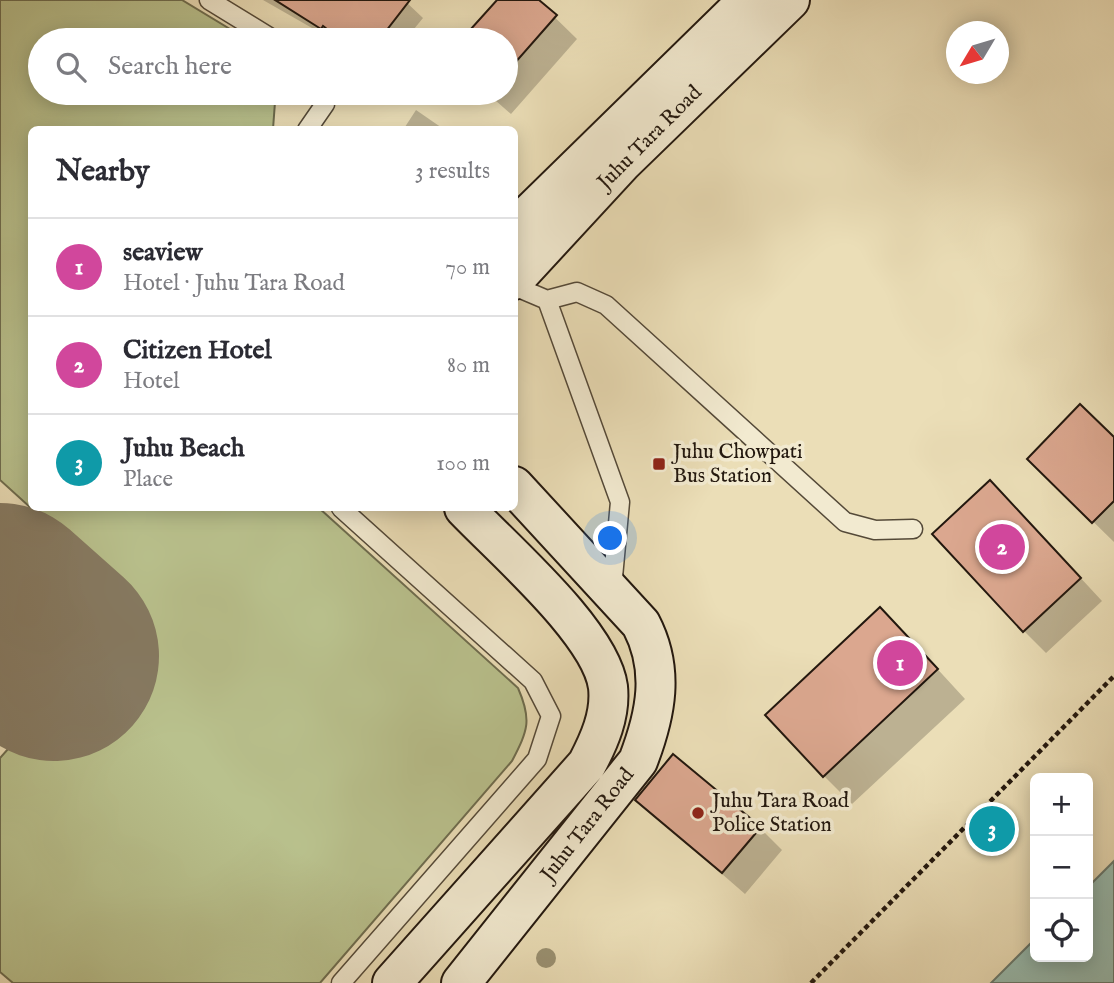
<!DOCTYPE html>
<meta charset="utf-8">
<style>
:root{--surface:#fff;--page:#f2f2f3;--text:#2b2b33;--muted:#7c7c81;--line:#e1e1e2;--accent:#0b8043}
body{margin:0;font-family:"IM FELL English",serif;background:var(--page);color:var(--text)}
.controls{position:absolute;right:21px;bottom:21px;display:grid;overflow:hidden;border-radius:10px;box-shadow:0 4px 18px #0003}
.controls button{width:63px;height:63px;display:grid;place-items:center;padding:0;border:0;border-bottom:2px solid var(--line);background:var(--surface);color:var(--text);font:35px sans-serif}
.compass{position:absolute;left:946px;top:21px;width:63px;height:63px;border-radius:50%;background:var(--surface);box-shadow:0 4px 18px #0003;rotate:232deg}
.you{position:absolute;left:611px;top:539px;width:24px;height:24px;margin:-18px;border:5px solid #fff;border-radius:50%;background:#1a73e8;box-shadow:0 0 0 10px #1a73e833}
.badge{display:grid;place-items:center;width:46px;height:46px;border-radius:50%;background:var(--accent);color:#fff;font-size:23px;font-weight:700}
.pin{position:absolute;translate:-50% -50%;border:4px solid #fff;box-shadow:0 2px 7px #0006}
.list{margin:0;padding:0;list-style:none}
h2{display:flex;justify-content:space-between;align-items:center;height:91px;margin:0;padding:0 28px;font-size:30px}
h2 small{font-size:23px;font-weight:400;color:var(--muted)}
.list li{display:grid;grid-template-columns:46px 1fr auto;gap:21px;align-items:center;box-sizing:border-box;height:98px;padding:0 28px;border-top:2px solid var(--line)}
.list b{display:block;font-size:26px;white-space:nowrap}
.list p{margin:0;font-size:23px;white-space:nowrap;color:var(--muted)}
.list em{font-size:23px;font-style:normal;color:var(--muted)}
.icon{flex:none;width:38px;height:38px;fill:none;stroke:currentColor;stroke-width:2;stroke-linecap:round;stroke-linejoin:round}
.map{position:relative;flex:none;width:1114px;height:983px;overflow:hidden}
.search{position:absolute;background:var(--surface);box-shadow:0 4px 18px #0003;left:28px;top:28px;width:490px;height:77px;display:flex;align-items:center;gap:18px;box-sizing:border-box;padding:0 24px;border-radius:38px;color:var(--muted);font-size:26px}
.panel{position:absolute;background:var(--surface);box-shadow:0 4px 18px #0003;left:28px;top:126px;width:490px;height:385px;border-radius:10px}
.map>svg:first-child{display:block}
</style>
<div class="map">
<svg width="1114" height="983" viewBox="0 0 1114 983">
<rect width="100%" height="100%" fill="#ebdeb7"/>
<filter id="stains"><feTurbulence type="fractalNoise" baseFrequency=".00286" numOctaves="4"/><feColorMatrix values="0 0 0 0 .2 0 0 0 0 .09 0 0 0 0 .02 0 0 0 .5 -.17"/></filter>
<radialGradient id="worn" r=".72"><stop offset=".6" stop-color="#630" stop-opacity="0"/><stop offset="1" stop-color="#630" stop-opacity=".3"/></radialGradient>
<path fill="#b9c18d" stroke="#6e6c4e" stroke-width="2" d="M0 0H182L248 40H40V93H273L275 102 273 129 32 130V508H319L518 688C532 720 528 730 512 761L320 983H13L0 972V758L137 604 0 480Z"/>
<path fill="#98bcb0" stroke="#697a6f" stroke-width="2" d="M1114 861V983H991L1035 939V957H1088V887Z"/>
<path fill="#0003" d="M263 0H404L423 18 405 40H333Z
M499 0H537L577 39 511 114 487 93H506V40H464Z
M416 110 445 130H403Z
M1114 440V542L1029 459Z
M1012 504 1102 601 1046 653 1024 631Z
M909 638 965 699 852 804 824 776Z
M637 800 760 828 782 850 745 894Z"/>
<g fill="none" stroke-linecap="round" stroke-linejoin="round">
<path stroke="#867a62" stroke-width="210" d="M0 608 54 656"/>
</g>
<path fill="#dba78f" stroke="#22170e" stroke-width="2" d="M275 0H410L379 40H341L323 26 321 29Z
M497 0H539L557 15 506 73V40H461Z
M1080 404 1114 437V501L1092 523 1027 459Z
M990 480 1081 578 1023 632 932 534Z
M880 607 938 669 823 777 765 715Z
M673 754 761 827 722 873 635 800Z"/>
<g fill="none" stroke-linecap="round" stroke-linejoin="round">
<defs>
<path id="service" d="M209 0 274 40
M307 130 325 104 322 93
M514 286 547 300 620 502 612 588
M547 300 577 292 606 305 845 522 875 530 913 529
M341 508 533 681 551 716 537 759 341 983"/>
<path id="secondary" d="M514 229 748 0
M514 280 622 163 790 0
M392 983 587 764C599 741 611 715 608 687 601 633 503 549 464 508
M461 983 638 761C656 714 665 670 641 624L514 486"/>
</defs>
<use href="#service" stroke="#544938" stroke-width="21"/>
<use href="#secondary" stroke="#22170e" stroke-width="42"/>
<path stroke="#22170e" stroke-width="4.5" stroke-dasharray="5 3.5" stroke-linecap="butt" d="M811 983 1114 676"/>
<use href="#service" stroke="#f2ead0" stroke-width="18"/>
<use href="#secondary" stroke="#f2ead0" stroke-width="38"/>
</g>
<circle fill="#9a9172" cx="546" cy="958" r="10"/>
<g fill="#8f2418" stroke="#f2ead0" stroke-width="2.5">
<rect x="652" y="457" width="14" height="14" rx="3.5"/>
<circle cx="698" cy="813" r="7"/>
</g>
<g text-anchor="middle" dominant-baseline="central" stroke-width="7" stroke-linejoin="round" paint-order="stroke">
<g font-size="21" fill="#22170e" stroke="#f2ead0">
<text transform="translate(650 138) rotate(-45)">Juhu Tara Road</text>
<text transform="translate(588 825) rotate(-52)">Juhu Tara Road</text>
</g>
<g font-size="21" fill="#22170e" stroke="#f2ead0" text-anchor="start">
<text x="673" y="452">Juhu Chowpati<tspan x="673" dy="24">Bus Station</tspan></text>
<text x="712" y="801">Juhu Tara Road<tspan x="712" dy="24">Police Station</tspan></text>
</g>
</g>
<rect width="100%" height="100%" filter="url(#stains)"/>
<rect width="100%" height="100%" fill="url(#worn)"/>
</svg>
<div class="controls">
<button>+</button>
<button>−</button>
<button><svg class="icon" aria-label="locate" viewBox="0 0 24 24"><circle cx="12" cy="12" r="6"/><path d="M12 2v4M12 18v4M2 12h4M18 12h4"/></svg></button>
</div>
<svg class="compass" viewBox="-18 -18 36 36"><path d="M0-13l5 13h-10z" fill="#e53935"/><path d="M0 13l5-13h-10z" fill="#7c7c81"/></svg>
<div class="you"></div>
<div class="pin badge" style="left:900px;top:663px;background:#d1479c">1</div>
<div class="pin badge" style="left:1002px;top:547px;background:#d1479c">2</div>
<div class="pin badge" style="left:992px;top:829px;background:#0f9aa8">3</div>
<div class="search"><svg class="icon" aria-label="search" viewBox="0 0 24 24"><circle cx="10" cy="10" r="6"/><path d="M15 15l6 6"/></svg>Search here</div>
<section class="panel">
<h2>Nearby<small>3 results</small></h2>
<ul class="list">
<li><span class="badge" style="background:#d1479c">1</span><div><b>seaview</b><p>Hotel · Juhu Tara Road</p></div><em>70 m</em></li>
<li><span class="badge" style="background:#d1479c">2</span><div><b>Citizen Hotel</b><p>Hotel</p></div><em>80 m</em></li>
<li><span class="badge" style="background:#0f9aa8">3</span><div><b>Juhu Beach</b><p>Place</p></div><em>100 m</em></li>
</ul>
</section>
</div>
